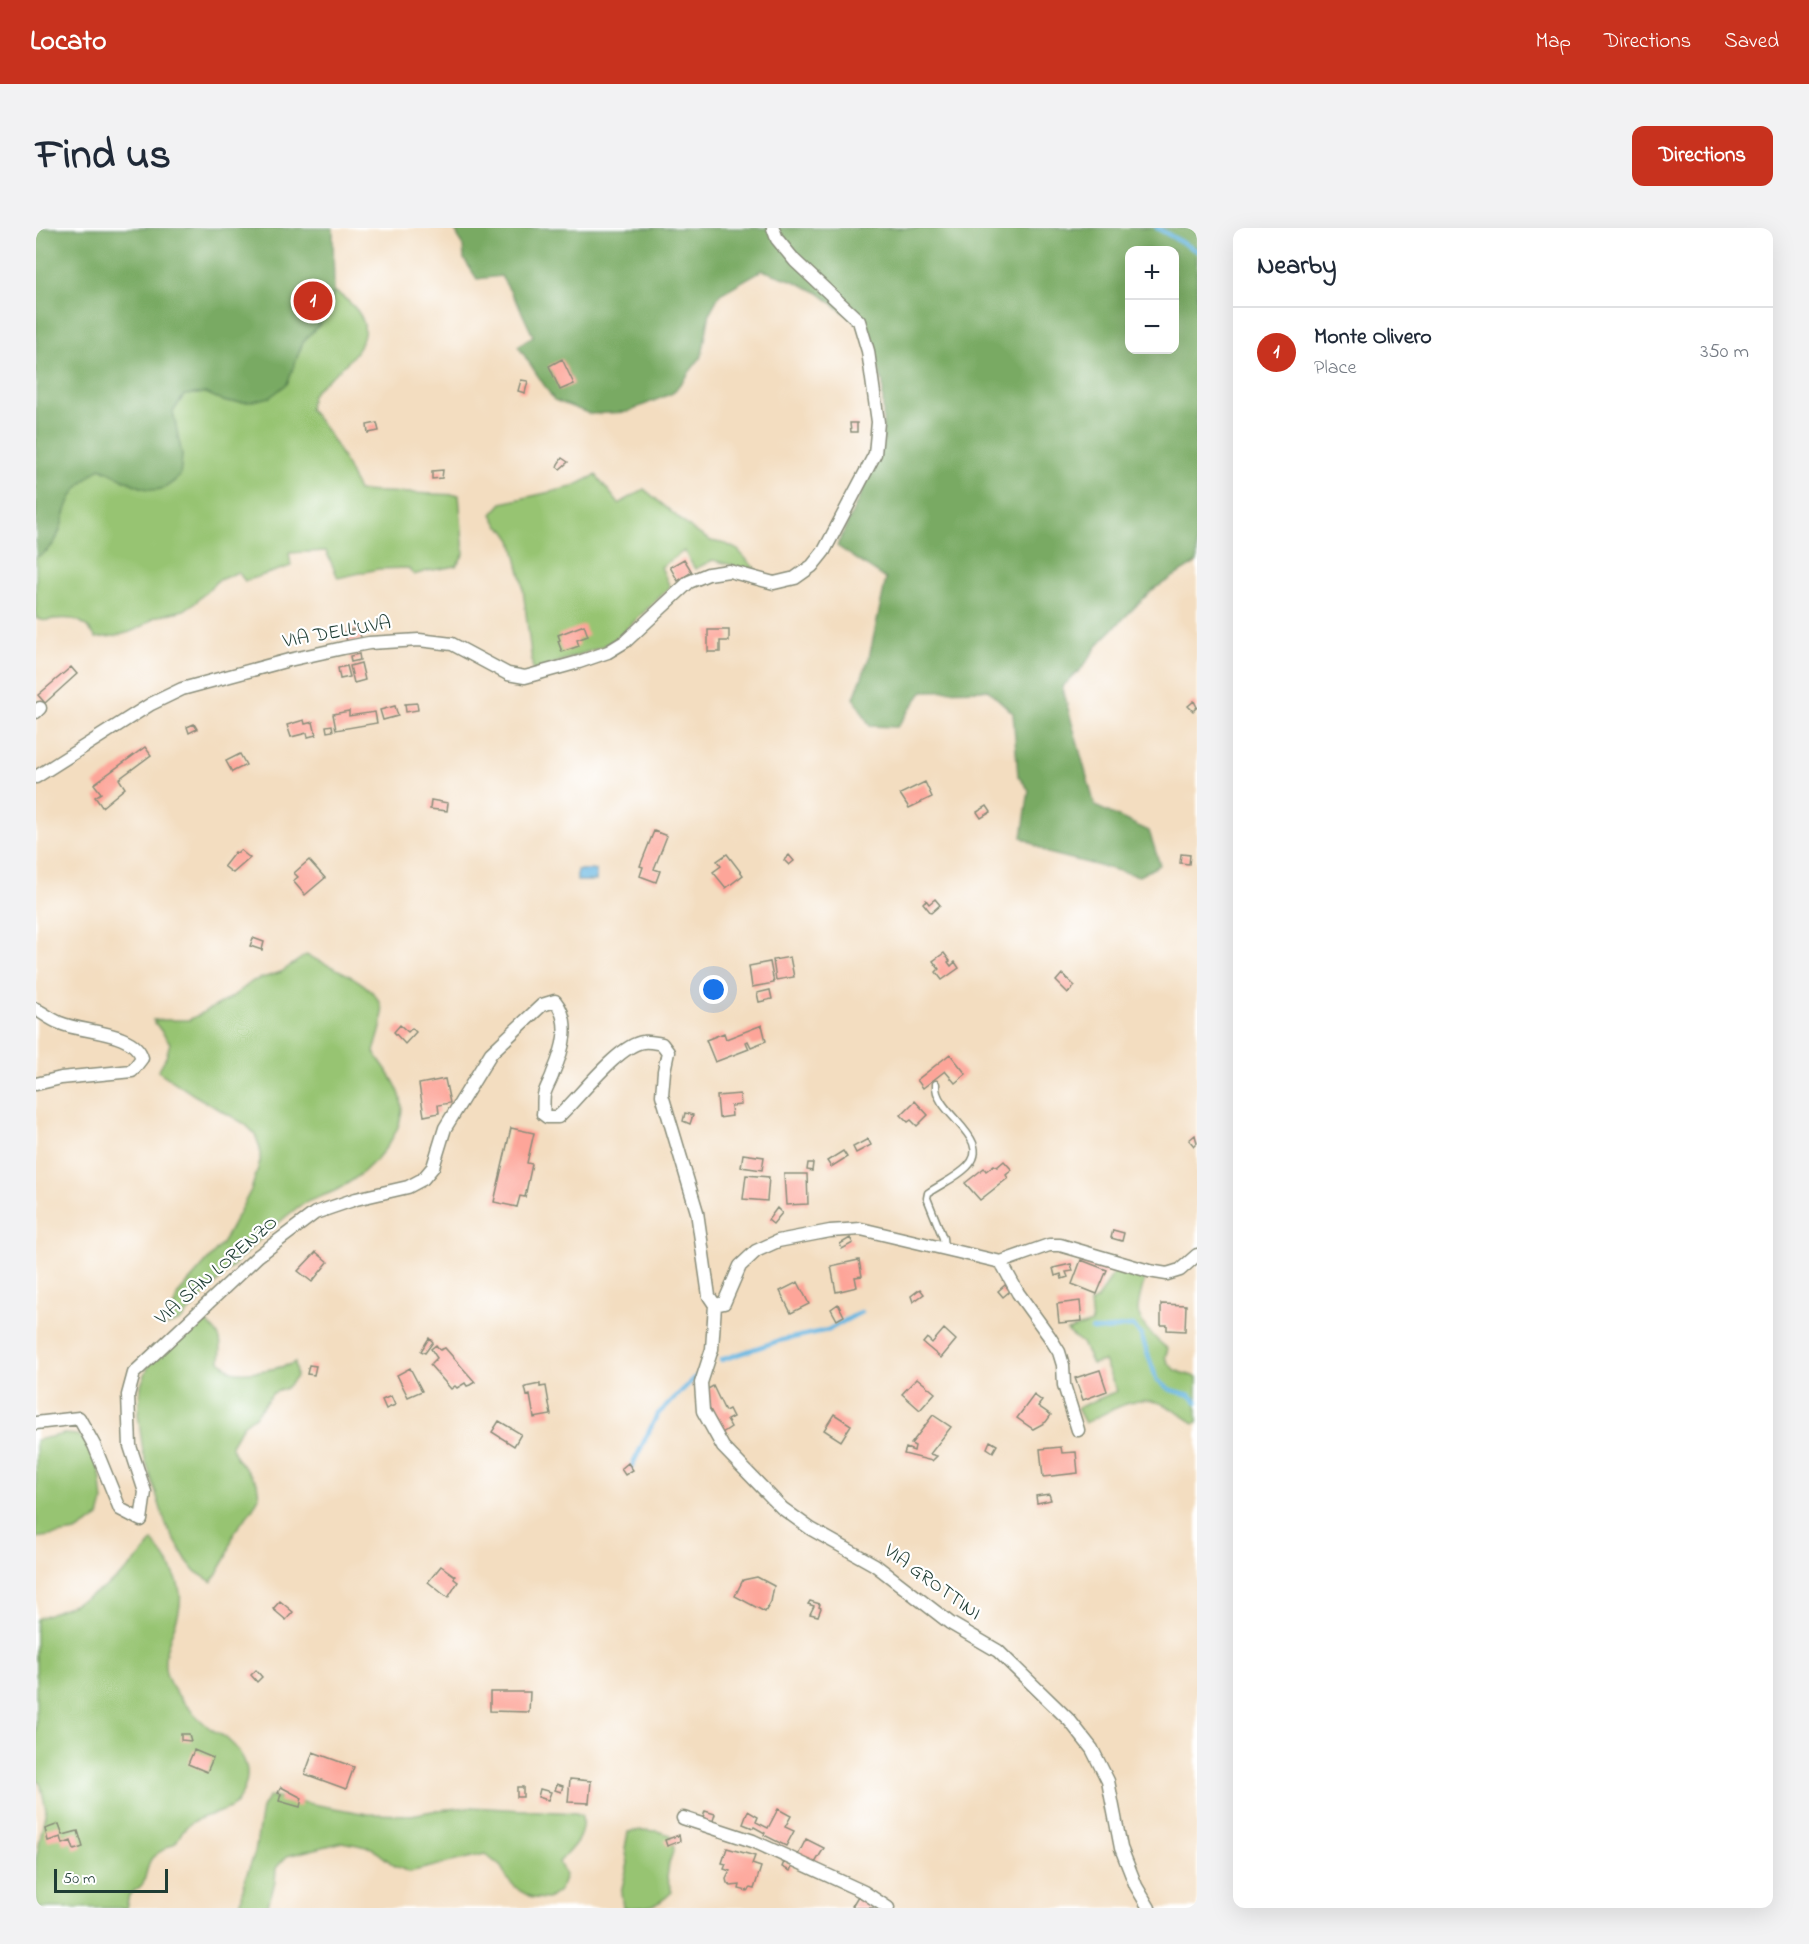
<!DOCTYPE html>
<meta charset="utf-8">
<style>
:root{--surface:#fff;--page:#f2f2f3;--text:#1f2937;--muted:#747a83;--line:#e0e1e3;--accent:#c8321e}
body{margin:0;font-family:"Indie Flower",sans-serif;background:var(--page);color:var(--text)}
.controls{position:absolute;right:18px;top:18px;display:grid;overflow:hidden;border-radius:12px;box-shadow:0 6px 24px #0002}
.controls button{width:54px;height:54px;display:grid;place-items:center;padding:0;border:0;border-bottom:2px solid var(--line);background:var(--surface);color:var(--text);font:30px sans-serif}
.scale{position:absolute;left:18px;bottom:15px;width:114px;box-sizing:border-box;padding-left:6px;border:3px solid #1f3d34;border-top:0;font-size:16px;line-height:21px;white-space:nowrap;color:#1f3d34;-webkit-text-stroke:4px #fff;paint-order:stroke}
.you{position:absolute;left:678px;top:762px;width:21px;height:21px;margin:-15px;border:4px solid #fff;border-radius:50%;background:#1a73e8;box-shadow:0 0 0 9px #1a73e833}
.badge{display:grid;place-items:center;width:39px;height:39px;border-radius:50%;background:var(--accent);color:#fff;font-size:20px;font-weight:700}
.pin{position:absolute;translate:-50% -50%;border:3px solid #fff;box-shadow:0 2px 6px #0006}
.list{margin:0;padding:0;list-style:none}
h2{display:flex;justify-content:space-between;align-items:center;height:78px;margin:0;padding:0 24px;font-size:26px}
h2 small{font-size:20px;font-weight:400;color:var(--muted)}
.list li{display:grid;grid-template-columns:39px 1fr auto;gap:18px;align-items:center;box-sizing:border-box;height:90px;padding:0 24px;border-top:2px solid var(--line)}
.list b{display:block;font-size:22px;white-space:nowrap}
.list p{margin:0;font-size:20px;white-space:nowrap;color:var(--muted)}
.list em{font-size:20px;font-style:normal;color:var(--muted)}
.map{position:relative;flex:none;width:1161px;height:1680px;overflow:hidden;border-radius:12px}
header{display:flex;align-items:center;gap:36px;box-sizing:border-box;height:84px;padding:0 30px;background:var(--accent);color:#fff}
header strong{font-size:28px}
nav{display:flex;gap:33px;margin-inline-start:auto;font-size:21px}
.intro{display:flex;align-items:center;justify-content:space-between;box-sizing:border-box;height:144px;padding:0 36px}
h1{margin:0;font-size:42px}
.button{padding:15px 27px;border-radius:12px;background:var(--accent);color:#fff;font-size:21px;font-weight:700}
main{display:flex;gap:36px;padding:0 36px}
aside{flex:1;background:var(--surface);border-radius:12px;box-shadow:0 6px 24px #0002}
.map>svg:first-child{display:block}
</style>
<header>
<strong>Locato</strong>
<nav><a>Map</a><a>Directions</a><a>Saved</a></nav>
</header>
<div class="intro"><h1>Find us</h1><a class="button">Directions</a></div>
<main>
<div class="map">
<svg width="1161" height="1680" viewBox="0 0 1161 1680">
<rect width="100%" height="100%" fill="#fff"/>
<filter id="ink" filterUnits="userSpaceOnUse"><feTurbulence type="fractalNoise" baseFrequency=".0167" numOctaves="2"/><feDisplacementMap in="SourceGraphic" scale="12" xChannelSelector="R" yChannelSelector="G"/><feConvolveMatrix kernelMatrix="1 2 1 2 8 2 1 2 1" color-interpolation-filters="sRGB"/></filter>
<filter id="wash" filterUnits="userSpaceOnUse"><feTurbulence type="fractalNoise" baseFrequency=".008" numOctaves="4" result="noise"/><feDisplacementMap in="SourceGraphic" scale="24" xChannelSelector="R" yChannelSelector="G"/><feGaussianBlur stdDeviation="1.35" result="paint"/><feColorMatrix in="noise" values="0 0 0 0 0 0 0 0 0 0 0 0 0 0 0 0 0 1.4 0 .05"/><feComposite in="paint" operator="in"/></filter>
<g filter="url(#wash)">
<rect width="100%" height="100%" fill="#f3ddc0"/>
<path fill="#97c472" stroke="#5b8053" stroke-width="1.5" d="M298 63C343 91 334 117 297 147 290 153 281 159 276 167 275 171 274 177 273 181 295 205 310 233 322 263L423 267 428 326 420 338 391 343 378 347 372 340 342 341 302 350 290 323 253 325 255 338 209 353 202 344 181 353 160 374 148 382 119 389 107 398 94 404 79 408 60 410C48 392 40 389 19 391 11 392 7 394 0 390V329C28 318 23 293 35 270 42 257 53 248 64 240 81 247 110 268 128 260 134 257 140 252 144 248L146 227 137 184 148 167 170 165 190 174 251 155 267 114 291 88Z
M560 247 583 276 608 261 658 303 675 313 690 316 702 322 722 344 677 332 659 341 648 323 625 339 634 359 582 409 568 418 497 443 486 353 476 312 469 302 463 299 456 286 466 275 536 259Z
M270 727C293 738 343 755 346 783 348 797 341 811 338 824 347 838 359 851 364 867 375 903 333 944 304 960 291 968 275 970 262 979 219 1012 182 1054 144 1093L131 1098 142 1066 186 1016 215 962 224 934V920L219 906 209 896 158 867 122 843 130 829 134 815 117 792H153L193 771 217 753 245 744Z
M1079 1042 1109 1049C1107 1059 1102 1072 1102 1083 1103 1096 1122 1113 1132 1121L1129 1129C1136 1144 1146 1145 1161 1149V1194L1158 1195C1146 1188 1133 1177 1121 1174 1096 1167 1071 1185 1049 1195L1041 1180 1081 1163 1068 1133 1056 1136 1046 1115 1031 1103 1056 1095 1054 1075 1062 1071Z
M171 1095C186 1107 186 1114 184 1133 187 1135 192 1141 196 1143 207 1147 249 1140 259 1134L260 1149 250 1160 237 1165 219 1188 207 1197 195 1217 201 1231 221 1254 223 1269 216 1282 198 1304 191 1329 176 1354 160 1344 151 1333 130 1297 107 1224 102 1186 105 1157 113 1137 157 1098Z
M28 1206 42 1207 54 1217 64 1244 67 1274 63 1289 40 1304 0 1310V1212Z
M117 1313C127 1328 142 1346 144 1365 148 1394 121 1419 131 1449 137 1465 161 1490 175 1501 180 1504 186 1507 190 1510 213 1529 218 1549 201 1574 192 1587 165 1584 149 1600 145 1604 143 1611 139 1615 133 1620 122 1623 116 1630 110 1637 111 1648 107 1655 105 1660 97 1663 93 1667L90 1680H0V1632L10 1581 4 1554 0 1552V1391C51 1372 84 1357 117 1313Z
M233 1568 331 1586 375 1587 402 1582 434 1579 540 1585 546 1587C549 1610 537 1618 523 1634L529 1647 524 1662 512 1671 497 1670 484 1663 472 1652 465 1639 449 1626 373 1644 359 1638 336 1620 307 1614 251 1628 240 1640 239 1654 231 1680H204L209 1651 219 1624 226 1580Z
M606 1602 621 1603 635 1607 638 1621 633 1635 631 1650 636 1664C620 1680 611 1680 587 1680L585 1664 592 1635 589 1620 592 1604Z"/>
<path fill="#79aa64" stroke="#4c744c" stroke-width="1.5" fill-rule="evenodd" d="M0 0H297L298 63 291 88 267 114 251 156 234 169 213 174H190L170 165 148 167 137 184 146 227 144 248C139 252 134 257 128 260 110 268 82 246 64 240 53 249 42 257 35 270 24 292 26 319 0 329Z
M418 0H1161V334L1116 362 1064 414 1047 439 1026 459 1059 578 1113 603 1124 637 1103 648 1012 625 986 609 993 562 982 548 977 485 952 462 887 463 861 499 834 498 818 470 833 430 850 351 801 318 847 217V155L830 102 783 65 758 53 726 42 684 66 674 84 666 128 637 165 591 184 554 186 518 172 482 118 497 108 482 76 465 48 441 51 428 31 427 18ZM1094 22H1138V122H1094Z"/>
<path fill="#66b6e1" stroke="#427a8a" stroke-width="1.5" d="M541 642H560V653H541Z"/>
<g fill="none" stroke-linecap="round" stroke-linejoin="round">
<path stroke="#66b6e1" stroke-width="4.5" d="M1121 0 1161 23
M1056 1102C1070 1104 1083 1098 1097 1098L1105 1107 1121 1152 1135 1162 1154 1167 1161 1174
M685 1132 742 1113 792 1102 825 1084
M594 1242 621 1187 663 1146"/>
</g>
<g id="blocks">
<path fill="#fda599" d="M526 131 538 156 524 162 513 138Z
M485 152 492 153 489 165 482 163Z
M341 195 343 203 332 205 331 197Z
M814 195H821V204H815Z
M526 230 532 234 524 241 521 239 522 236Z
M407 242 406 250 396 251V243Z
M648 331 656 344 642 353 634 339Z
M548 397 552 408 541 412 543 418 526 424 522 413 524 412 522 407Z
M322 400 326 412 312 416 308 404Z
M672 402H693V413H684V424H672Z
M323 426 324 432 315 434 314 428Z
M325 435 329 452 318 455 314 438Z
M311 438 314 449 304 451 302 440Z
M35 439 41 446 9 475 2 467Z
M1158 473 1161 479 1157 483 1152 478Z
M381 475 382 482 370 484 369 476Z
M359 478 362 488 347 492 344 482Z
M313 483V488L339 484 341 495 300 502 297 486Z
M268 492 269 496 277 494 280 507 272 509 271 505 255 509 251 497Z
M158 496 161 501 153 505 151 499Z
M296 497 297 503 291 504 290 498Z
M109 519 115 527 83 551 89 560 66 579 59 569 65 565 58 556Z
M204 526 210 537 196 544 190 533Z
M889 554 896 569 873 580 864 566Z
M395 572 412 575 411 583 394 581Z
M951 578 955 584 945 590 941 584Z
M618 603 631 608 618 641 624 643 620 654 604 648 607 639 604 638Z
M204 622 214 630 197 645 188 638 199 624 201 625Z
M691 626 707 647 690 660 677 644 685 638 681 633Z
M1145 626 1154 627 1153 636 1144 635Z
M753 627 758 633 753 637 748 632Z
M273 632 289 650 269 667 257 653 262 649 258 645Z
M899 671 904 677 895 685 887 675 890 672 893 676Z
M217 710 228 714 226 722 214 718Z
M908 725 914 733 912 734 915 738 919 734 923 740 906 752 900 744 903 741 897 733Z
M754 729 758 749 740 752 737 732Z
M734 734 738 755 716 759 713 738Z
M1026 746 1039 758 1032 765 1020 753Z
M734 762 736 771 723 774 721 765Z
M364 797 372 804 376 800 380 804 369 816 358 804Z
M726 797 730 813 715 819 712 813 710 814 713 821 679 834 670 812 688 805 690 811Z
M914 826 930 846 919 855 909 843 887 860 881 852Z
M409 851 414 875 402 877 403 885 388 888 383 856Z
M704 866 705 877 695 878 696 888 683 890 681 868Z
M879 873 892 887 881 898 875 892 872 894 865 887Z
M649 885 657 887 654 896 647 893Z
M475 900 498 905 491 935 496 936 489 969 484 968 481 979 458 974Z
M1159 907 1161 915 1158 918 1153 912Z
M832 911 835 917 820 925 817 919Z
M807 923 811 929 795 939 791 933Z
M707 926 728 929 726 942 705 939Z
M968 933 976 942 970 947 972 950 944 972 929 955 948 940 950 943 958 937 961 939Z
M772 935H777L776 943 771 942Z
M748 946H771L772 976 750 977Z
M710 947 733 949 731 973 707 971Z
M741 980 746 985 737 996 732 992Z
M1077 1002 1088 1005 1086 1013 1075 1010Z
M814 1010 817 1015 806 1021 804 1016Z
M280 1024 292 1034 276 1054 262 1043Z
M823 1032 826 1048 819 1049 821 1059 800 1064 795 1038Z
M1045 1032 1071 1042 1061 1066 1036 1056Z
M1035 1036 1037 1043 1030 1044 1032 1049 1026 1051 1025 1046 1019 1048 1017 1040Z
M762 1054 773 1076 755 1085 744 1063Z
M969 1057 974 1063 967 1069 962 1063Z
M884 1061 888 1066 877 1074 875 1068Z
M1044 1073 1046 1093 1023 1095 1021 1076Z
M802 1076 808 1088 801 1092 795 1081Z
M1125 1076 1150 1077 1149 1103 1131 1102V1097H1125Z
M908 1101 920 1112 905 1130 887 1115 891 1110 896 1115Z
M393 1110 397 1114 389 1125 385 1123Z
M400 1117 404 1122 409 1120 439 1154 434 1157 431 1158 429 1155 421 1160 419 1158 415 1161 394 1137 401 1130 395 1121Z
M273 1137 280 1138 278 1147 271 1146Z
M374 1140 386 1163 372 1169 361 1147Z
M1064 1142 1071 1163 1047 1172 1039 1150Z
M881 1150 899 1165 884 1182 866 1166Z
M504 1156V1159L510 1158 515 1187 498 1190 494 1167 491 1168 489 1159Z
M677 1158 689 1183 693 1181 697 1189 691 1192 695 1199 686 1205 665 1165Z
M998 1167 1006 1173 1002 1178 1015 1187 1010 1194 997 1201 981 1190Z
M355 1168 359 1177 350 1181 346 1172Z
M798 1186 815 1197 805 1213 788 1202Z
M897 1187 915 1199 894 1226 901 1228 896 1233 868 1226 870 1220 878 1223 879 1218 875 1216Z
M463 1193 485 1206 478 1218 456 1204Z
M954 1213 961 1217 957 1224 951 1220Z
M1025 1219 1026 1225 1040 1224 1042 1245 1007 1249 1004 1221Z
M592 1235 597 1242 589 1247 585 1241Z
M1013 1266 1015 1272 1001 1275 1000 1268Z
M405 1338 419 1348 418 1351 422 1354 412 1370 392 1354Z
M721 1349 738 1358 735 1374 729 1384 699 1368 707 1352Z
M244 1373 257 1384 250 1392 237 1381Z
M774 1373 784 1376 783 1379 785 1380 782 1388 774 1386 778 1378 772 1376Z
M220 1442 226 1449 221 1454 215 1447Z
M454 1464H494L493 1484 454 1483Z
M145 1506H153L155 1513 145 1512Z
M158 1522 177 1530 171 1544 152 1536Z
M277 1524 318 1539 310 1561 269 1546Z
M534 1551 555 1553 553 1575 532 1574Z
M521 1556 527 1558 525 1564 519 1562Z
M245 1559 266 1570 264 1579 243 1573 245 1566 242 1565Z
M481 1559H487V1569H481Z
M504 1561 515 1564 512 1572 502 1569Z
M742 1581 755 1588 749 1599 758 1603 750 1618 728 1607 729 1605 718 1599 717 1600 707 1596 712 1583 722 1589 720 1594 732 1600Z
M669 1583 679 1586 676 1596 666 1593Z
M23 1596 27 1607 42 1603 47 1619 38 1622 35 1613 27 1616 25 1609 12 1613 9 1601Z
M643 1607 644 1613 631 1618 629 1612Z
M770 1611 788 1620 779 1635 762 1627Z
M691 1620 719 1628 716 1636 725 1639 718 1661 714 1660 711 1663 703 1661 704 1657 695 1658 691 1655 690 1651 694 1643 688 1641 690 1636 686 1635Z
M748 1634 756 1638 754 1643 746 1639Z
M822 1668 832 1674 841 1680H819L816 1678Z"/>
</g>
</g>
<g filter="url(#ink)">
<use href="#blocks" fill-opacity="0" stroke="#898d7a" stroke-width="1.5"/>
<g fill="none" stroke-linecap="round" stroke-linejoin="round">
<defs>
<path id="service" d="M900 856C897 885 960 911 931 939 920 950 905 956 892 965L891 970 907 1010 908 1020"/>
<path id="minor" d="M0 484 4 480
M0 549 115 476 146 461 253 432 307 420 333 415 383 412 416 416 472 446 489 449 543 434 572 424 590 413 653 354 672 346 693 343 738 355 759 350 776 338 788 323 839 226 842 194 832 123 823 93 759 33 741 11 737 0
M0 781C8 786 16 792 24 795 47 805 99 803 106 830L96 843 25 850 0 856
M965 1034 982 1065 1013 1108 1023 1124 1027 1137 1028 1157 1042 1202
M679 1077 676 1121 665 1155 667 1183 687 1219 746 1280 775 1301 839 1337 914 1395 962 1423 1034 1493 1056 1521 1072 1553 1085 1620 1100 1658 1113 1680
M0 1195 43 1190 58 1217 84 1281 105 1292 109 1264 94 1218 92 1167 98 1145 222 1028 279 985 320 971 372 959 387 951 397 939 409 900 455 825 506 777 519 773C536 794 527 822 517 845 515 852 510 859 508 867 507 872 508 880 507 886L511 889H522C542 871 582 817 607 814 613 813 620 815 626 816L632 824 628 843 626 867 661 984 673 1068 679 1077 688 1075 704 1038 720 1023 742 1013 794 1003 825 1001 965 1034 1013 1017H1024L1113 1043 1131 1046 1144 1042 1161 1027
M647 1590 717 1613 828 1664 852 1680"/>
</defs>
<use href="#service" stroke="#898d7a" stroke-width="9"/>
<use href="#minor" stroke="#898d7a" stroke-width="15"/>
<use href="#service" stroke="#fff" stroke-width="6"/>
<use href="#minor" stroke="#fff" stroke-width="12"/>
</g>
</g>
<g text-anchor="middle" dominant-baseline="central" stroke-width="4.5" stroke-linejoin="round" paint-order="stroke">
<g font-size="20" fill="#1f3d34" stroke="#fff">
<text transform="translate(301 405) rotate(-10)">VIA DELL'UVA</text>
<text transform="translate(181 1043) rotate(-41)">VIA SAN LORENZO</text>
<text transform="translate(896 1355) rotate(36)">VIA GROTTINI</text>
</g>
</g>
</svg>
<div class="controls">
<button>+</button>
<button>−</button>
</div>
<div class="scale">50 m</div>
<div class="you"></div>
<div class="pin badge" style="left:277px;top:73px">1</div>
</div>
<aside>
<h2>Nearby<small></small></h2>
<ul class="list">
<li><span class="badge">1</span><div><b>Monte Olivero</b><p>Place</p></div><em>350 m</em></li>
</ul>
</aside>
</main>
